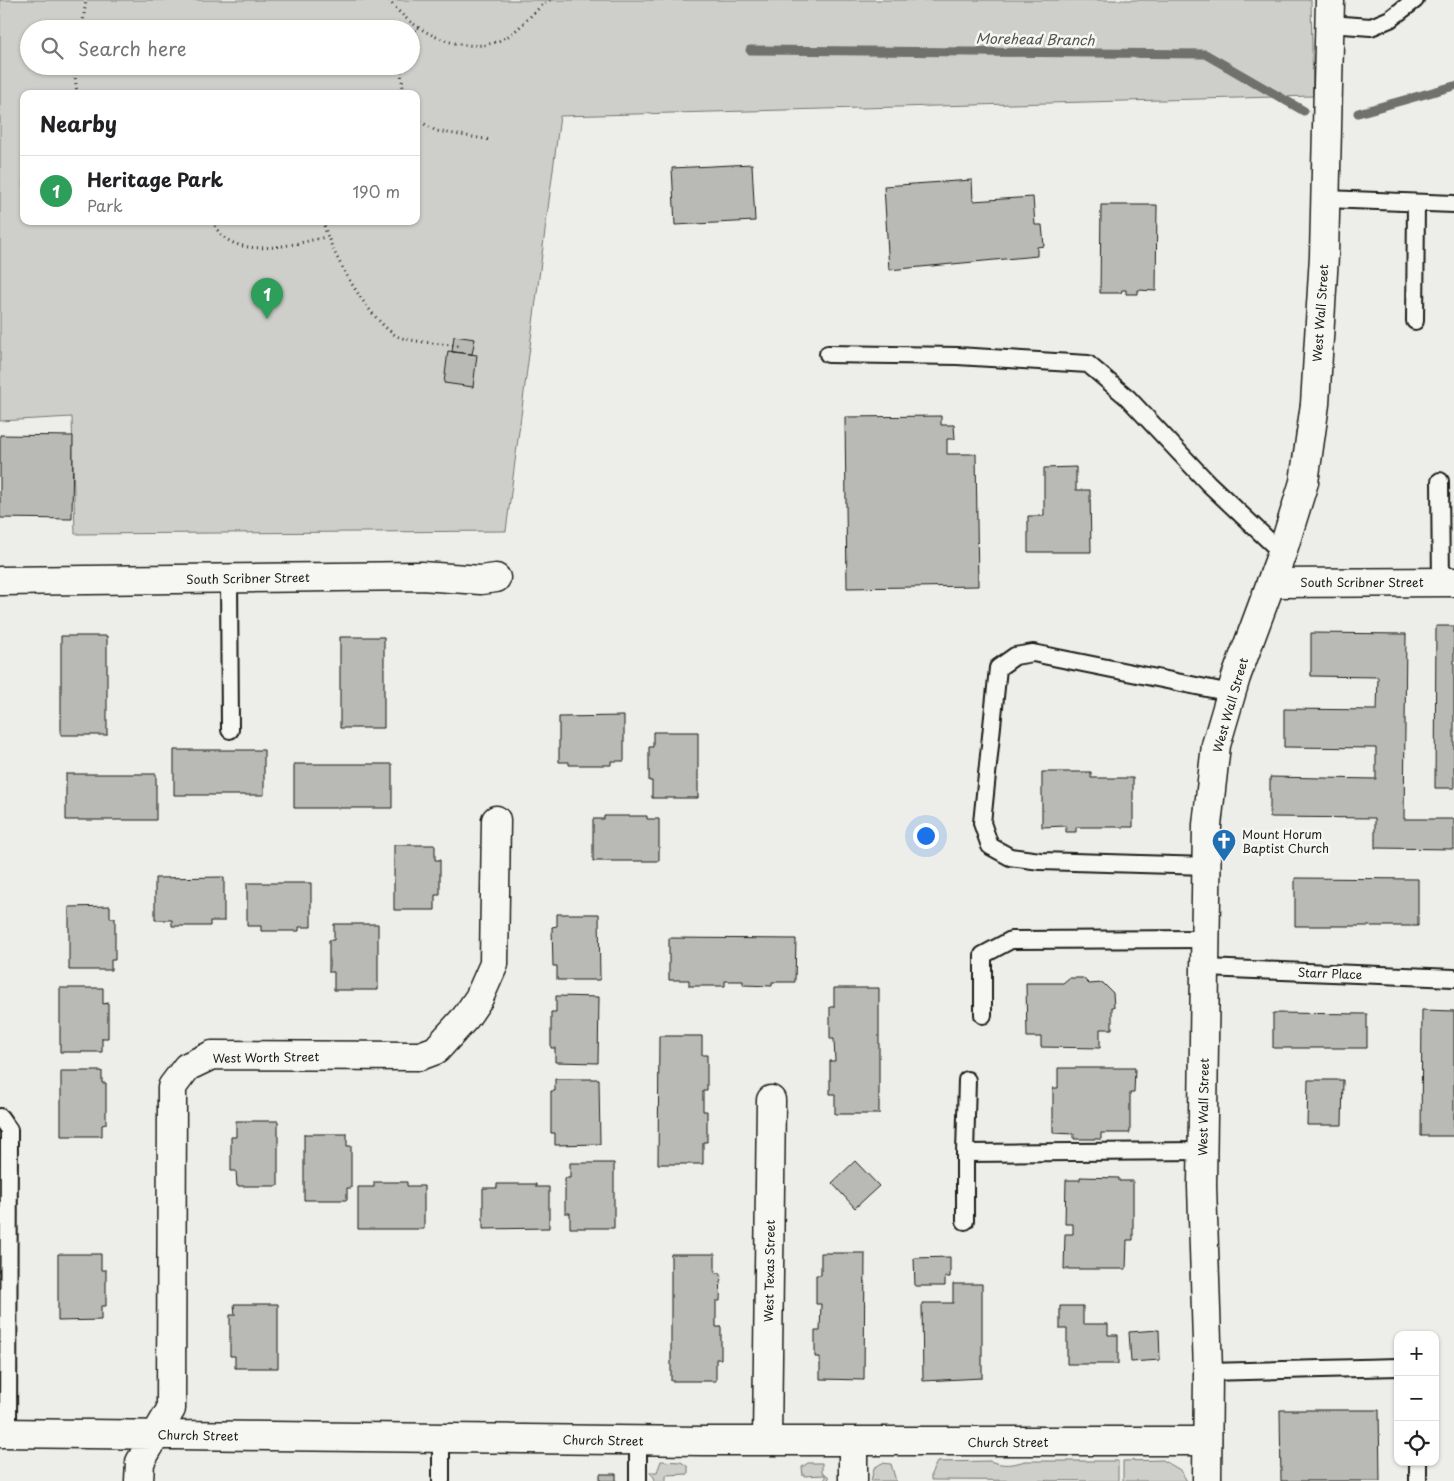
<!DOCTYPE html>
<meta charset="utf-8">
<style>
:root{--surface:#fff;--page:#f2f2f2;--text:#202124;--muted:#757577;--line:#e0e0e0;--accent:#db2777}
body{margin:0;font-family:"Playpen Sans",sans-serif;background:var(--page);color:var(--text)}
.controls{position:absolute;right:15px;bottom:15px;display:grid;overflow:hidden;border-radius:10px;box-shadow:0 1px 4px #0004}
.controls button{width:45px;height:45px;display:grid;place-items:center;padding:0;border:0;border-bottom:1px solid var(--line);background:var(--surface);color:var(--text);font:25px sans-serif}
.you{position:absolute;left:925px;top:835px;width:18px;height:18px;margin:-12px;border:4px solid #fff;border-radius:50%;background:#1a73e8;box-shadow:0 0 0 8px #1a73e833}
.badge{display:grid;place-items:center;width:32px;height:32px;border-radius:50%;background:var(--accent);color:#fff;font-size:16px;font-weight:700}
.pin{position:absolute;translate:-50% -41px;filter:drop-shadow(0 1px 2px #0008)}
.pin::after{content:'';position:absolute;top:26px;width:18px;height:15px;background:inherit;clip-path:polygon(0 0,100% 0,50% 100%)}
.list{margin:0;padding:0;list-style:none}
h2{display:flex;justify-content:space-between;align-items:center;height:65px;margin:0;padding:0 20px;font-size:21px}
h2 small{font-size:16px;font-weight:400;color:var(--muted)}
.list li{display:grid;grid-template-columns:32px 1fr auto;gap:15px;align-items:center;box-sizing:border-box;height:70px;padding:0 20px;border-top:1px solid var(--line)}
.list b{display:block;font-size:19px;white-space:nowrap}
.list p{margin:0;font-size:16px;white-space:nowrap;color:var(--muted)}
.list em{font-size:16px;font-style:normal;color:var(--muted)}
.icon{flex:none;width:28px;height:28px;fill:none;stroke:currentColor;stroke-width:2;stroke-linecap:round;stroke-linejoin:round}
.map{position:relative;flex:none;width:1454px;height:1481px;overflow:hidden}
.search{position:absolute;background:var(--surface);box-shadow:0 1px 4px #0004;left:20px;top:20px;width:400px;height:55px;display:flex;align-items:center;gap:12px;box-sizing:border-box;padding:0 18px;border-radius:28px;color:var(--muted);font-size:19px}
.panel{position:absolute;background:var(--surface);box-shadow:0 1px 4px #0004;left:20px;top:90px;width:400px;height:135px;border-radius:10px}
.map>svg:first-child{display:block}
</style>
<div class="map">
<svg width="1454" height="1481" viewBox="0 0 1454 1481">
<rect width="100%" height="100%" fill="#edede9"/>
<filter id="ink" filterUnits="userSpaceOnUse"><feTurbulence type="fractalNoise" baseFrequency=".02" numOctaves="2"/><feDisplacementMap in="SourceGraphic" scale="10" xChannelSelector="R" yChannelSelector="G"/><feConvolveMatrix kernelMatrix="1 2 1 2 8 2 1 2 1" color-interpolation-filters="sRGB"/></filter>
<g filter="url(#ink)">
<path fill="#cececb" stroke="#757574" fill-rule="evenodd" d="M0 0H1311L1313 96 560 116 506 531 75 534 72 417 0 421ZM29 29H411V66H29ZM24 94H416V221H24Z
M1163 1460 1180 1470 1187 1481H1123V1461Z
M661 1461 681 1462 688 1467V1474L666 1475V1481H655L654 1477 649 1472H657Z
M990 1461C1003 1466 1012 1465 1025 1461H1118V1481L931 1480V1474L937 1462Z
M808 1463H822V1472L828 1476 829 1481H825V1475L803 1476 802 1467Z
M882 1463 891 1464 896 1481H871L874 1468Z"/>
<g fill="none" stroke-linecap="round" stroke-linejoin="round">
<path stroke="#6f6f6d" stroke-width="9" d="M750 50 1205 54 1304 111
M1358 113 1454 86"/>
</g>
<path fill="#b9b9b6" stroke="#1c1c1c" d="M752 164 755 221 675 225 672 168Z
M972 180 973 201 1033 197 1035 225H1042L1044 246 1037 247V256L889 270 884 186Z
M1101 205H1157L1156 291 1138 290V294H1126V290H1122L1121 293H1100Z
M454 336 475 339 472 354 452 352Z
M448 351 477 355 473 387 444 383Z
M941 416V425H954L955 439H947V454H976L978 586 847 588 845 417Z
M0 435 73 436 72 519 0 518Z
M1076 467V490H1090L1091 552H1028V516H1044V468Z
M1436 626H1454V788H1435Z
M1311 633 1406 634 1404 819H1454V849L1375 848V818L1270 817V777L1376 779V748L1284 747V709L1377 710 1378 677 1311 676Z
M61 636H107V735H61Z
M340 637H384V728H340Z
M624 716V761H611V765H569V762H559V717Z
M653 732H698V798H652V781H649V747H653Z
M174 750H264V795H174Z
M294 764H392V808H294Z
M1042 772H1091V778H1133V827H1076V832H1066V826L1042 827Z
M66 774H156V820H66Z
M604 816H647V819H659V861H593V819H604Z
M394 845H435V860H440V895H435V910H394Z
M224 877V921H210V926H172V920H155V878Z
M1295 878 1418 879V926H1295Z
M247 883H311V927H299V931H261V926H247Z
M110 906V918H115V960H111V970H69V907Z
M557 914H599L600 980H557V966H553L552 927 557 926Z
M334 924H378V990H334V972H329V940H334Z
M669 938 796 939 795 982H772V986L743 985V981H725V986H689V980H669Z
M1069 978H1083L1089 984 1103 983 1113 993 1114 1007H1112V1029H1100V1048L1041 1047V1037H1027L1026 983H1063Z
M60 988H103V1004L108 1003V1038H102V1052H60Z
M834 988H879V1114H835V1094H830V1061H835L834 1039H830V1007H834Z
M556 996 599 997 598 1063 555 1062V1048H551V1012H556Z
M1422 1010 1454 1011V1136H1421Z
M1273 1013 1367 1014V1048H1273Z
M659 1036H702V1055H707V1091H703V1111H707V1142H703V1164H658Z
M1058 1068H1135L1134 1093H1130V1133H1101V1139H1074V1134L1053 1133V1088H1058Z
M61 1071H102V1083H106V1124L102 1125V1136H61Z
M555 1079H599L600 1144 555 1145V1133H551V1091H555Z
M1308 1080H1343L1342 1125H1307Z
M236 1121H278V1186H237L236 1171H231V1137H236Z
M304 1134H347V1146H351V1188H347V1200H304Z
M855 1161 879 1186 855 1208 832 1183Z
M570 1163H614V1228H570V1213H565V1178H570Z
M1080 1177 1119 1178V1181H1133V1240H1127L1126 1269H1064L1065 1234H1073V1224H1065L1066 1180H1080Z
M374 1182H407V1186H424V1229H358V1187H374Z
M497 1184H536V1187H549V1228L483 1229V1188H497Z
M821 1253H865L864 1380 820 1379V1357H815V1331H820L821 1304H816V1275H821Z
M58 1254H101V1270H106V1306H101V1320L58 1321Z
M671 1254H715V1273H721L720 1301H716V1327H721V1359H716V1381H671Z
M950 1257V1277H945V1286H915L914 1258Z
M953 1284H982V1378L923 1381 922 1303H953Z
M234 1304H278V1368H235V1356H230V1315H235Z
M1060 1306H1083V1324H1108V1335H1118V1364H1067V1329H1060Z
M1159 1330 1160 1360 1131 1362 1129 1332Z
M1280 1410H1379L1380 1481H1281Z
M600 1474H616V1481H600Z"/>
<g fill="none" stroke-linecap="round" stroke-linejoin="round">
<defs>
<path id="lane" d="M1329 24 1371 27 1390 19 1415 0
M1326 199 1454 204
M1415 321 1416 203
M828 354 957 356 1088 364 1128 398 1208 483 1282 553
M1440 481 1441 582
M229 578 230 730
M1207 866 1040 861 1010 857 990 846 982 823 998 668 1015 656 1033 653 1231 693
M1206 968 1454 978
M983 1015V955L1011 940 1206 939
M967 1080 965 1153 1202 1151
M0 1117 9 1130 8 1433
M965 1153V1221
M1208 1372 1398 1367
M638 1440V1481
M441 1481V1438
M1418 1481V1462"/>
<path id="street" d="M0 581 421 576 481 580 496 578
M1271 583 1454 582
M0 1433 703 1441H1207
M767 1441 771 1100
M853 1442V1481
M139 1481 140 1462 171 1409 172 1087 187 1067 212 1055 420 1056 436 1050 466 1017 479 998 494 964 496 820"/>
<path id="secondary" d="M1207 1481 1208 1372 1202 1186 1207 825 1216 745 1236 677 1282 553 1304 482 1315 404 1324 256 1330 0"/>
</defs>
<use href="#lane" stroke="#1c1c1c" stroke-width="20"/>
<use href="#street" stroke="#1c1c1c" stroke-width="31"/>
<use href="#secondary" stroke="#1c1c1c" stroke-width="31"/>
<path stroke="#1c1c1c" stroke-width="3" stroke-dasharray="1 4" stroke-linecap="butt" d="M389 0C412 32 465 58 503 39 520 31 533 10 550 0
M82 29 86 0
M411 34 418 28
M400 66 404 94
M77 94 75 76 77 66
M416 119 436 131 491 140
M213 221C229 264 293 244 326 237
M323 221C329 251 371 324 399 337 412 342 445 344 460 346"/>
<use href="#lane" stroke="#f6f6f2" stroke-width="16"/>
<use href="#street" stroke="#f6f6f2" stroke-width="28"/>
<use href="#secondary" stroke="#f6f6f2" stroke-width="28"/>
</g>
</g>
<defs>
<symbol id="church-pin" viewBox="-11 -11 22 30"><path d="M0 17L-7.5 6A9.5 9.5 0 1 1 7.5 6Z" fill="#1f6fb2" stroke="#f6f6f2"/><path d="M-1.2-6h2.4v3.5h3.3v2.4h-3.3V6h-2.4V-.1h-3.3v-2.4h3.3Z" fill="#fff"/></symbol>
</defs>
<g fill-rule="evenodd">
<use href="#church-pin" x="1210" y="827" width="28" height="38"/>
</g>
<g text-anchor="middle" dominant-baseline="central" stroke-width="5" stroke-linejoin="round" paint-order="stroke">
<g font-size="12" fill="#1c1c1c" stroke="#f6f6f2">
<text transform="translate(1320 313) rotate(-86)">West Wall Street</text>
<text transform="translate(248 578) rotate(-1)">South Scribner Street</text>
<text x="1362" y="582">South Scribner Street</text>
<text transform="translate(1230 705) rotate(-74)">West Wall Street</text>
<text transform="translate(1330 973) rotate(2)">Starr Place</text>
<text transform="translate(266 1057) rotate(-1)">West Worth Street</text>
<text transform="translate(1203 1107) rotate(-89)">West Wall Street</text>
<text transform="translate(769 1271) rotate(-89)">West Texas Street</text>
<text transform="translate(198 1435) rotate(1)">Church Street</text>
<text transform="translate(603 1440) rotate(1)">Church Street</text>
<text x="1008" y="1442">Church Street</text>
</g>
<g font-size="12" fill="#1c1c1c" stroke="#f6f6f2" text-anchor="start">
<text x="1242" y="834">Mount Horum<tspan x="1242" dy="14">Baptist Church</tspan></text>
</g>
<g font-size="14" font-style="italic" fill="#535352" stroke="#f6f6f2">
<text transform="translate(1035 39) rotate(1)">Morehead Branch</text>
</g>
</g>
</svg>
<div class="controls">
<button>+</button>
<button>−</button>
<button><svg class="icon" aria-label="locate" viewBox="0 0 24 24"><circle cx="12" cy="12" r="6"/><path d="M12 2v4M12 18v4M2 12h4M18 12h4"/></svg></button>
</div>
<div class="you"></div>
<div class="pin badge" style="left:267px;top:319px;background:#2e9e5b">1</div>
<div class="search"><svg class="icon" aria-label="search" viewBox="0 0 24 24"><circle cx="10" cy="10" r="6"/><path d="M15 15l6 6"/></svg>Search here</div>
<section class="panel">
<h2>Nearby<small></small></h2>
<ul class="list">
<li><span class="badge" style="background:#2e9e5b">1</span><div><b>Heritage Park</b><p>Park</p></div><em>190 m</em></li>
</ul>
</section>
</div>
